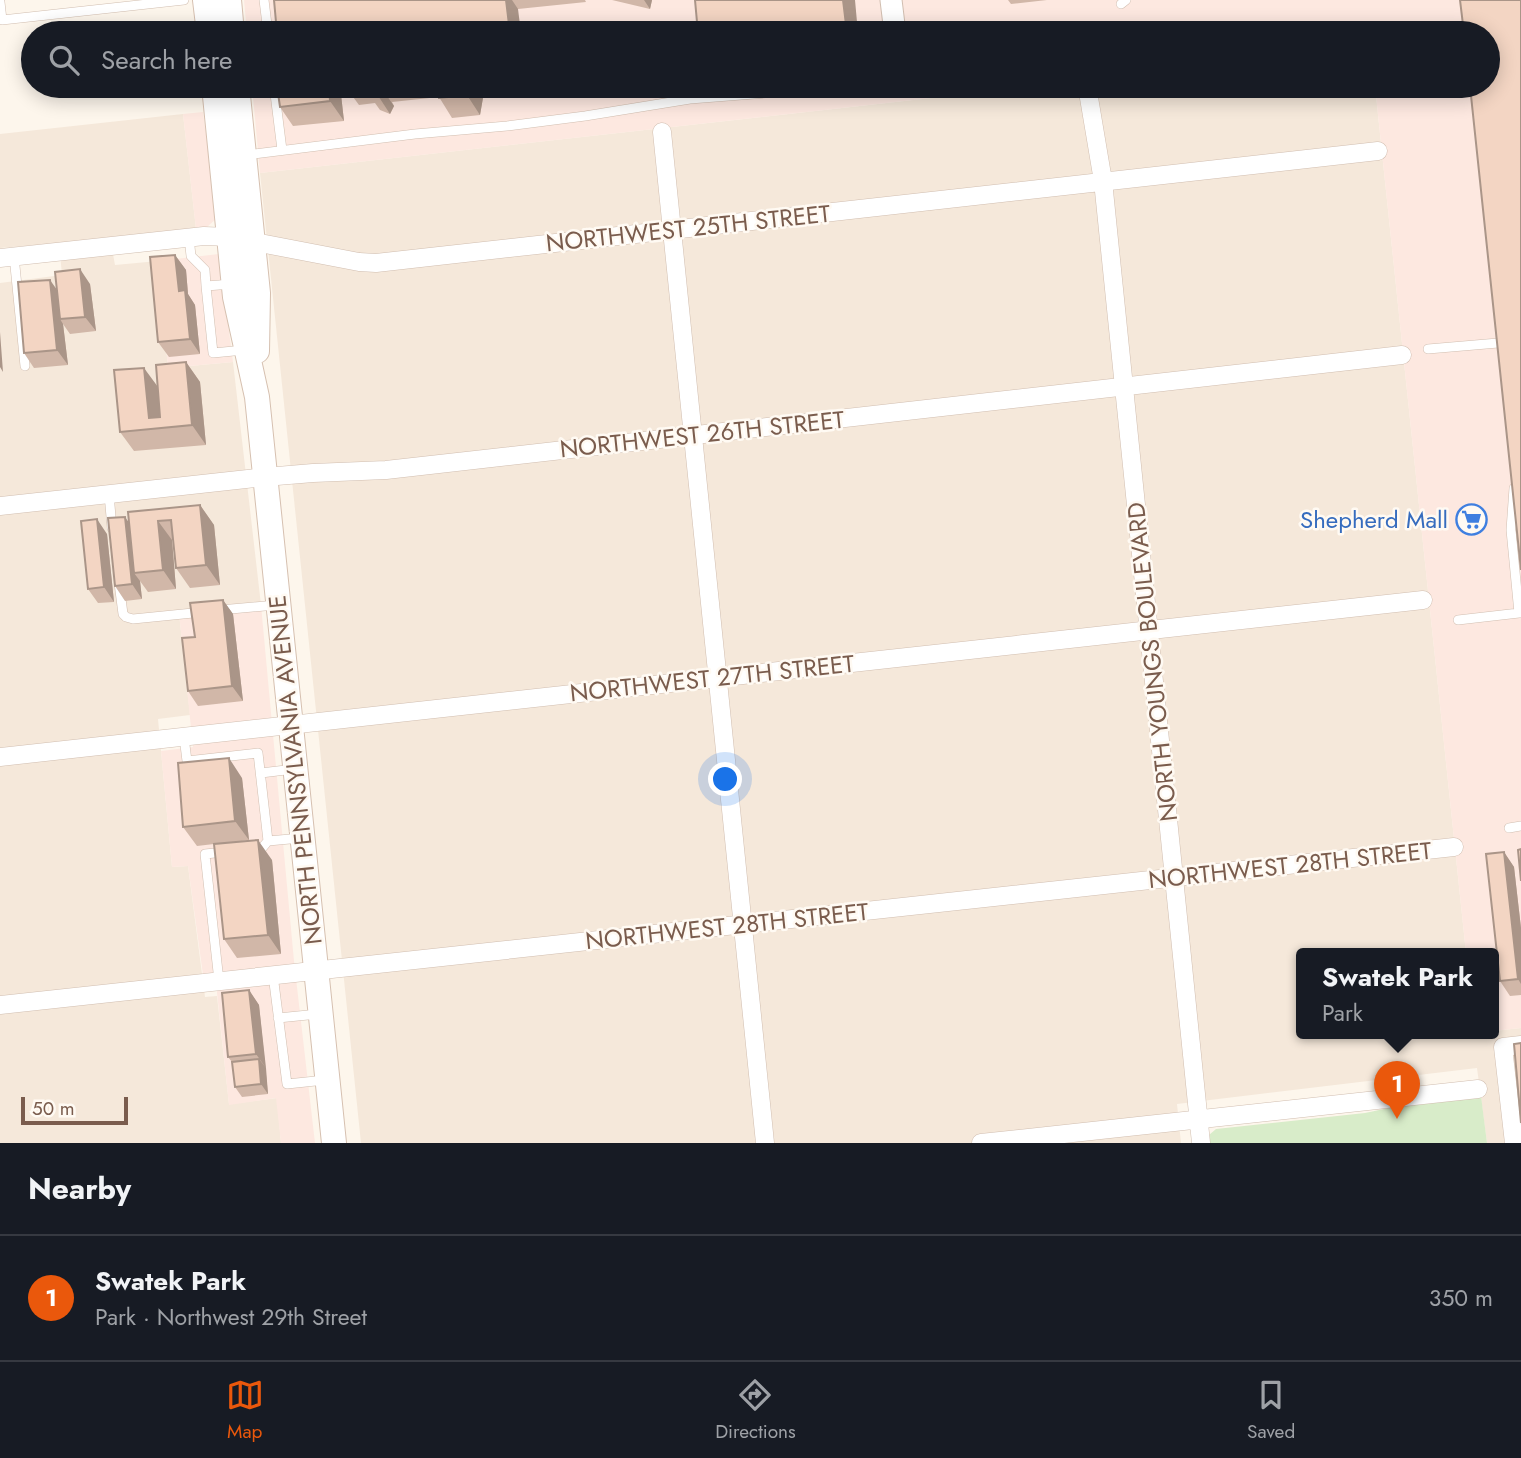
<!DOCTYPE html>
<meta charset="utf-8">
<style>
:root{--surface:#171b24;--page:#20242c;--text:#f1f3f6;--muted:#9ea1a6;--line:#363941;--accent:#ea580c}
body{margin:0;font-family:Jost,sans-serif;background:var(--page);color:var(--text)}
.scale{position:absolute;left:21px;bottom:18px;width:107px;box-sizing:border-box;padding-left:7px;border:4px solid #7a5c4d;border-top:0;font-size:19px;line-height:24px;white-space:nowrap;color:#7a5c4d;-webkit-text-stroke:5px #fffaf3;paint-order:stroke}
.you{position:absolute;left:726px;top:780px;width:24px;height:24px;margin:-18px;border:5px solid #fff;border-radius:50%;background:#1a73e8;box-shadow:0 0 0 10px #1a73e833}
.badge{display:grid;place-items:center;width:46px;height:46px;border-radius:50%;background:var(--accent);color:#fff;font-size:23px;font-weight:700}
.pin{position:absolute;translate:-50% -58px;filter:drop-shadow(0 2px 4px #0008)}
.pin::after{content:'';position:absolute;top:37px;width:24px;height:21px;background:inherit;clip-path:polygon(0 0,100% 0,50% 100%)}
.popup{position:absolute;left:1296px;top:948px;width:203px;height:91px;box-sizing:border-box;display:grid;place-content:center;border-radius:7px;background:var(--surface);filter:drop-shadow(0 2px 5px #0005);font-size:23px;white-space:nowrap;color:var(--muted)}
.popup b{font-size:26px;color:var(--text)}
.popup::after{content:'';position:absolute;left:50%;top:100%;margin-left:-14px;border:14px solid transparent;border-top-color:var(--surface)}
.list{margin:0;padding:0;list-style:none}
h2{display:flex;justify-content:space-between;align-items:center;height:91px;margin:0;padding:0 28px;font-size:30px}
h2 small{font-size:23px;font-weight:400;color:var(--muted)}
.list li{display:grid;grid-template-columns:46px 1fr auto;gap:21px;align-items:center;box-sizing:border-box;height:126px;padding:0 28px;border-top:2px solid var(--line)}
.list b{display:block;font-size:26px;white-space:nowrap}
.list p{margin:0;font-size:23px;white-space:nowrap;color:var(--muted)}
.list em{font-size:23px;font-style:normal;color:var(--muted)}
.icon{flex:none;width:38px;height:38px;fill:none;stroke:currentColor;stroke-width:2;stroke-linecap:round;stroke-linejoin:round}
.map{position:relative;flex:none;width:1521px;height:1143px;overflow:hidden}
.search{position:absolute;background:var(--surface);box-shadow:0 4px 18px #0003;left:21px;right:21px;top:21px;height:77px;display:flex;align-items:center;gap:18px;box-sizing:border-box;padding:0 24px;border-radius:38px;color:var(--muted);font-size:26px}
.sheet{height:217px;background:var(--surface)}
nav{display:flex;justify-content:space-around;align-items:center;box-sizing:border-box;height:98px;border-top:2px solid var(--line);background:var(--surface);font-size:19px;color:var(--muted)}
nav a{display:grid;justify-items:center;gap:4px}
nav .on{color:var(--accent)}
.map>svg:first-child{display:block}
</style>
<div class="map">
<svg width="1521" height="1143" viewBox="0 0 1521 1143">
<rect width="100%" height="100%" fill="#fdf6ec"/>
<path fill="#f5e8da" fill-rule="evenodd" d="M1039 86H1375L1466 953H1301V1033H1493V1031L1521 1028V1143H1487L1477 1068 1177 1104 1181 1143H361L260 173Z
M183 114 196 229 110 238 115 265 158 261 168 368 233 362 261 605 179 613 190 715 158 719 172 867 188 866 205 997 217 996 229 1104 277 1098 281 1143H0V283L62 275 59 243 0 248V134ZM131 483 133 500 85 506 83 488Z"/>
<path fill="#fde8e0" d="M244 0H1521V1028L1493 1031V953H1466L1375 86H1488V33H247Z
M252 86H1039L260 173Z
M203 112 217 218 207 227 196 229 183 114Z
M219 254 233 362 168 368 158 261Z
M261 605 294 961 315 1143H281L276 1098 229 1105 215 974 203 975 188 866 172 867 161 751 193 747 179 613Z"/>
<path fill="#d8ecc9" d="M1481 1096 1487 1143H1210L1209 1135 1216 1129 1365 1113 1403 1105Z"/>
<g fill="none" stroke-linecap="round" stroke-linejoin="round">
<defs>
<path id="service" d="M264 0 268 33
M0 2 2 20 184 0
M1121 4 1126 0
M274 86 282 150
M246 155 415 134 507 126 585 116 690 99 792 91 833 86
M189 237 191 256 205 270 206 286
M14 256 25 366
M232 284 206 286 213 353 244 350
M1428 349 1498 343
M1514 488 1511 530 1519 613H1521
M109 494 112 528
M119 583 123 614 126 617 133 619 203 612
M220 610 276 605
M1458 620 1519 613
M184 737 187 761 258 753 268 841
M261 773 294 769
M1509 828 1521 826
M252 849 262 848 268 841 301 838
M273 975 287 1084 325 1080
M219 981 205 854 224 852
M278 1018 318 1014"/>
<path id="minor" d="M1087 86 1103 181 1201 1143
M662 132 765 1143
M0 258 204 236 229 237 359 262 376 263 1378 151
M0 506 265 477 313 473 386 470 1402 355
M0 757 1423 600
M0 1005 1454 847
M981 1143 1478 1089
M1514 1143 1503 1047 1521 1045"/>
<path id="tertiary" d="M891 0 895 33"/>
<path id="secondary" d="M205 0 209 33
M229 0 232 33
M214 86 235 297 257 397 334 1143
M237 86 258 293 257 351"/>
</defs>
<use href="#service" stroke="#d1beb0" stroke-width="10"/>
<use href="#minor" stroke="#d1beb0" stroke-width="19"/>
<use href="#tertiary" stroke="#d1beb0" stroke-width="23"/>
<use href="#secondary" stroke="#d6c0b0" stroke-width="26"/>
<use href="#service" stroke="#fff" stroke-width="9"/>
<use href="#minor" stroke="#fff" stroke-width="18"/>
<use href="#tertiary" stroke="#fff" stroke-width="21"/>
<use href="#secondary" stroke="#fff" stroke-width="24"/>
</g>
<path fill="#d1b7a8" d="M274 0H585L586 2 518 9Z
M612 0H652L650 9Z
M1008 0H1047L1011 4Z
M340 86 344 121 293 126 280 107Z
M345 86H527V87L484 92 480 115 452 118 439 97 392 102 394 106 390 114 380 110 375 103 359 105Z
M175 255 186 270 188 294 195 305 200 354 169 357 158 342Z
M90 284 96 331 70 334 63 324 68 365 34 368 24 353 57 289Z
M186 362 200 382 206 445 134 451 120 432 158 387Z
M200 505 214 525 220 585 190 588 176 568 173 540H172L176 589 148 592 140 581 142 599 125 601 115 586 129 523Z
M107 534 114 602 98 603 88 589Z
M223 600 233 614 243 701 198 706 188 691 195 637Z
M242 778 249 840 220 844 272 860 281 954 237 958 224 939 214 844 197 846 183 827Z
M1504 852 1514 867 1521 928V995L1510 996 1500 981Z
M249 990 259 1005 268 1094 242 1097 235 1087 232 1062 228 1057Z"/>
<path fill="#aa9588" d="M506 0H512L518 9 521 33H510Z
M644 0H652L650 9Z
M843 0H855L858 33H847Z
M329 86H340L344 121 330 101Z
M380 86 394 106 390 114 377 94Z
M468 86H480L484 92 480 115 467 95Z
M175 255 186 270 188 294 195 305 200 354 190 339 179 291Z
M80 269 90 284 96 331 85 317Z
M50 280 60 294V319L63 324 68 365 57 350Z
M0 332 3 372 0 367Z
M186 362 200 382 206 445 192 425Z
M144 368 158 387 161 428 149 418Z
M200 505 214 525 220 585 206 565Z
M125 517 135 531 134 573 140 581 142 599 132 584Z
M97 519 107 534 114 602 104 587Z
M158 521 172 540 176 589 163 570Z
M223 600 233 614 243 701 232 686Z
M229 758 242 778 249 840 235 821Z
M258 840 272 860 281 954 268 935Z
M1504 852 1514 867 1521 928V984L1518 979Z
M249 990 259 1005 266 1068 256 1054Z
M259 1059 266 1068 268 1094 261 1084Z"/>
<path fill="#f3d5c3" stroke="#aa9588" stroke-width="2" d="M274 0H506L510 33H277Z
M695 0H843L847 33H698Z
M1460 0H1521V570L1470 86H1488V33H1464Z
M277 86H329L330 101 280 107Z
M365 86H381L377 94 366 91Z
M437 86H468L467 95 439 98Z
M175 255 179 291 185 290 190 339 158 342 150 257Z
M80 269 85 317 60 319 55 272Z
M50 280 57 350 24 353 18 282Z
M186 362 192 425 120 432 114 370 144 368 149 418 160 417 156 365Z
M200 505 206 565 176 568 171 520 158 521 163 570 134 573 128 512Z
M125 517 132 584 115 586 108 518Z
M97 519 104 587 88 589 81 521Z
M223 600 232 686 188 691 182 638 195 637 190 603Z
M229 758 235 821 183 827 178 763Z
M258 840 268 935 224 939 214 844Z
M1521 849V881L1518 850Z
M1504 852 1518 979 1500 981 1486 854Z
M249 990 256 1054 228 1057 222 993Z
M1521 1043V1123L1514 1044Z
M259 1059 261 1084 235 1087 232 1062Z"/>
<defs>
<symbol id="supermarket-ring" viewBox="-11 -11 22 22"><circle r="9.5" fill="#fffaf3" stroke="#3f7fe0" stroke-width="1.5"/><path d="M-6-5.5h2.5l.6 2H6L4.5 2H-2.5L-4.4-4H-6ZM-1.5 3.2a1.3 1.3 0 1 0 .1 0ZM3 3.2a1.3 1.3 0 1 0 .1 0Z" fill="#3f7fe0"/></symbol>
</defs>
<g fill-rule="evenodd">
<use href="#supermarket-ring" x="1454" y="502" width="35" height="35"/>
</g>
<g text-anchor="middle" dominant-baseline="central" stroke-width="5" stroke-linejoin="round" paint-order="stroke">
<g font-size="24" fill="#7a5c4d" stroke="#fffaf3">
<text transform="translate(688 228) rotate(-6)">NORTHWEST 25TH STREET</text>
<text transform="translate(702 434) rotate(-6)">NORTHWEST 26TH STREET</text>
<text transform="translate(1152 662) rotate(-96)">NORTH YOUNGS BOULEVARD</text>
<text transform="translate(712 678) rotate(-6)">NORTHWEST 27TH STREET</text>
<text transform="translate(295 770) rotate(-96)">NORTH PENNSYLVANIA AVENUE</text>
<text transform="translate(1290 865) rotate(-6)">NORTHWEST 28TH STREET</text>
<text transform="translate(727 926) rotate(-6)">NORTHWEST 28TH STREET</text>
</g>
<g font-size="24" fill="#366cbe" stroke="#fffaf3" text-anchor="end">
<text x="1448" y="519">Shepherd Mall</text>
</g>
</g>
</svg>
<div class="scale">50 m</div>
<div class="you"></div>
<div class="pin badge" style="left:1397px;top:1119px">1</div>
<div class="popup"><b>Swatek Park</b>Park</div>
<div class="search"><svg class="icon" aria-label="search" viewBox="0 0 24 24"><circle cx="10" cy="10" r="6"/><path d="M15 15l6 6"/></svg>Search here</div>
</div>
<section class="sheet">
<h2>Nearby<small></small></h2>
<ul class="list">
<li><span class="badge">1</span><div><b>Swatek Park</b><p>Park · Northwest 29th Street</p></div><em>350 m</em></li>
</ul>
</section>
<nav>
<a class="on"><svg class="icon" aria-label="map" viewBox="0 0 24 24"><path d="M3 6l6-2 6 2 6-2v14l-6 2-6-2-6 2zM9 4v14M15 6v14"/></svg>Map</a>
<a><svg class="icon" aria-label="directions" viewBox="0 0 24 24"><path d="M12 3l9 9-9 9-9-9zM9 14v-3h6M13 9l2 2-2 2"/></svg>Directions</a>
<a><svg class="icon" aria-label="saved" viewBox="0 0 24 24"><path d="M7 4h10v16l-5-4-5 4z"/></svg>Saved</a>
</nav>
